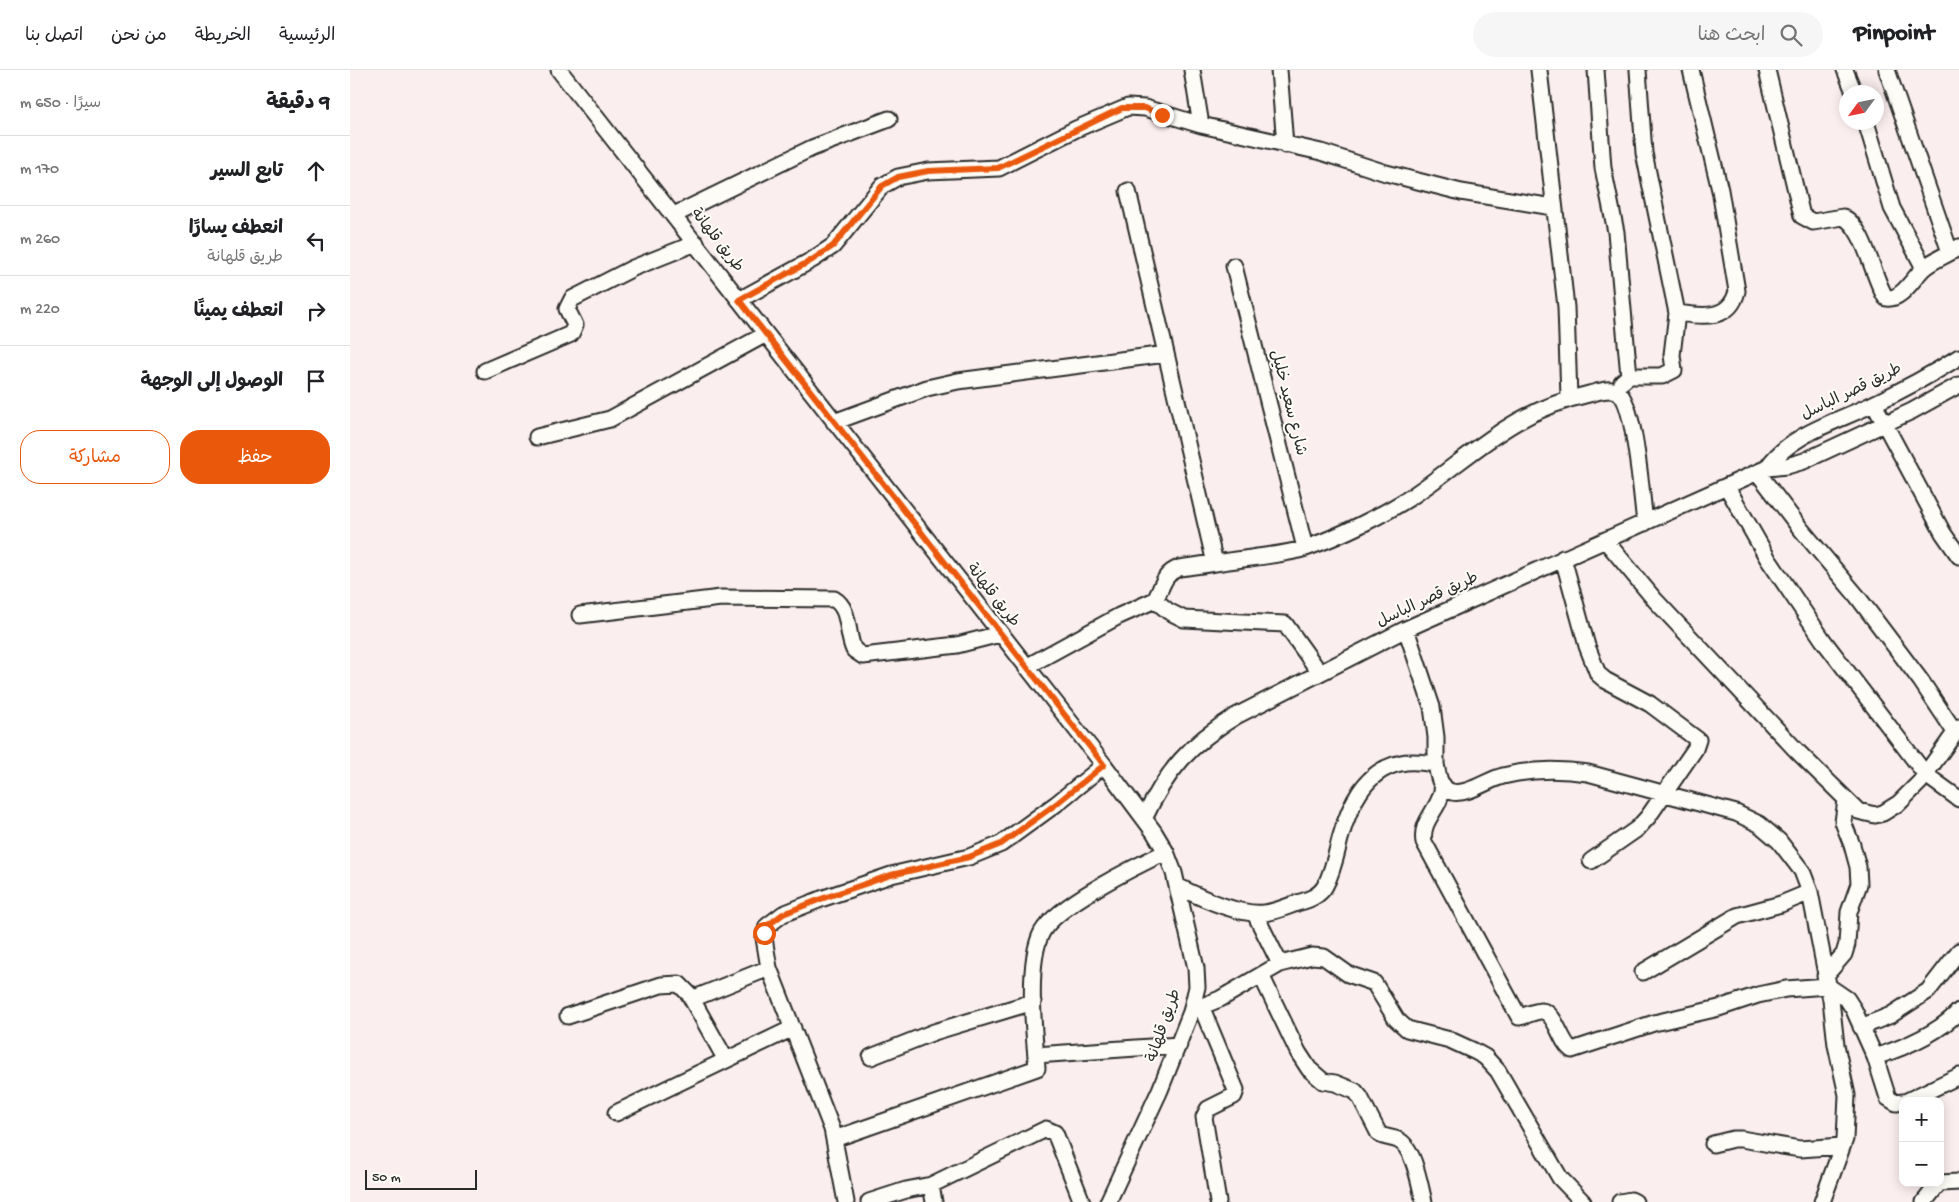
<!DOCTYPE html>
<html lang="ar">
<meta charset="utf-8">
<style>
:root{--surface:#fff;--page:#f6f6f6;--text:#202124;--muted:#757577;--line:#e0e0e0;--accent:#ea580c}
body{margin:0;font-family:"Gochi Hand","Playpen Sans Arabic",sans-serif;background:var(--page);color:var(--text);direction:rtl}
.controls{position:absolute;right:15px;bottom:15px;display:grid;overflow:hidden;border-radius:10px;box-shadow:0 2px 12px #0003}
.controls button{width:45px;height:45px;display:grid;place-items:center;padding:0;border:0;border-bottom:1px solid var(--line);background:var(--surface);color:var(--text);font:25px sans-serif}
.compass{position:absolute;left:1489px;top:15px;width:45px;height:45px;border-radius:50%;background:var(--surface);box-shadow:0 2px 12px #0003;rotate:237deg}
.scale{position:absolute;left:15px;bottom:12px;width:112px;box-sizing:border-box;padding-left:5px;border:2px solid #2b2b2b;border-top:0;font-size:14px;line-height:18px;white-space:nowrap;color:#2b2b2b;-webkit-text-stroke:4px #fdfcf7;paint-order:stroke}
.stop{position:absolute;width:15px;height:15px;margin:-11px;border:4px solid #ea580c;border-radius:50%;background:#fff}
.stop.end{background:#ea580c;border-color:#fff;box-shadow:0 1px 5px #0008}
.list{margin:0;padding:0;list-style:none}
h2{display:flex;justify-content:space-between;align-items:center;height:65px;margin:0;padding:0 20px;font-size:21px}
h2 small{font-size:16px;font-weight:400;color:var(--muted)}
.list li{display:grid;grid-template-columns:32px 1fr auto;gap:15px;align-items:center;box-sizing:border-box;height:70px;padding:0 20px;border-top:1px solid var(--line)}
.list b{display:block;font-size:19px;white-space:nowrap}
.list p{margin:0;font-size:16px;white-space:nowrap;color:var(--muted)}
.list em{font-size:16px;font-style:normal;color:var(--muted)}
.actions{display:flex;gap:10px;padding:15px 20px}
.actions a{flex:1;padding:11px 0;border:1px solid var(--accent);border-radius:20px;text-align:center;font-size:18px;color:var(--accent)}
.actions .main{background:var(--accent);color:#fff}
.icon{flex:none;width:28px;height:28px;fill:none;stroke:currentColor;stroke-width:2;stroke-linecap:round;stroke-linejoin:round}
.map{position:relative;flex:none;width:1609px;height:1132px;overflow:hidden;direction:ltr}
header{display:flex;align-items:center;gap:30px;box-sizing:border-box;height:70px;padding:0 25px;background:var(--surface);border-bottom:1px solid var(--line)}
header strong{font-size:24px}
nav{display:flex;gap:28px;margin-inline-start:auto;font-size:18px}
.search{width:350px;height:45px;background:var(--page);display:flex;align-items:center;gap:12px;box-sizing:border-box;padding:0 18px;border-radius:28px;color:var(--muted);font-size:19px}
main{display:flex}
aside{flex:1;background:var(--surface)}
.map>svg:first-child{display:block}
</style>
<header>
<strong>Pinpoint</strong>
<div class="search"><svg class="icon" aria-label="search" viewBox="0 0 24 24"><circle cx="10" cy="10" r="6"/><path d="M15 15l6 6"/></svg>ابحث هنا</div>
<nav><a>الرئيسية</a><a>الخريطة</a><a>من نحن</a><a>اتصل بنا</a></nav>
</header>
<main>
<div class="map">
<svg width="1609" height="1132" viewBox="0 0 1609 1132">
<rect width="100%" height="100%" fill="#fbeeee"/>
<filter id="ink" filterUnits="userSpaceOnUse"><feTurbulence type="fractalNoise" baseFrequency=".02" numOctaves="2"/><feDisplacementMap in="SourceGraphic" scale="10" xChannelSelector="R" yChannelSelector="G"/><feConvolveMatrix kernelMatrix="1 2 1 2 8 2 1 2 1" color-interpolation-filters="sRGB"/></filter>
<g filter="url(#ink)">
<g fill="none" stroke-linecap="round" stroke-linejoin="round">
<defs>
<path id="minor" d="M209 0 754 695 804 762 816 782 824 803 838 864 846 898 847 917 841 942 810 1020 758 1132
M842 0 851 55
M929 0 935 75
M1189 0 1216 237 1219 328
M1246 0 1253 98 1266 162 1279 306 1272 312
M1417 0 1452 146 1463 152 1493 147C1515 157 1523 209 1536 228 1552 231 1564 206 1575 197 1585 189 1598 185 1609 177
M1495 0 1504 22
M1537 0 1600 182
M1516 52 1542 138 1574 198
M778 121 865 493
M324 145 462 78 539 49
M884 196 955 478
M389 230 462 190 483 176 532 116 548 107 578 101 649 98 726 59 778 37 795 38 851 55 971 82 1036 103 1111 122 1203 137
M1327 243C1349 246 1380 252 1387 221L1370 120 1341 0
M135 301 221 264 225 255 217 239 222 229 283 198 346 173
M1279 306H1312L1324 300 1322 285 1327 243 1294 83 1288 0
M1524 334 1593 463 1609 486
M484 352 577 318 608 311 816 284
M187 367 260 349 416 264
M1417 398C1440 364 1486 352 1521 335 1551 321 1581 305 1609 287
M1408 403 1450 458 1507 526 1571 611 1605 662
M1377 417 1418 489 1473 570 1576 705 1609 729
M1255 470 1305 530 1447 681 1508 741 1525 745 1533 743 1549 733 1570 712 1609 657
M1213 488 1237 576 1248 604 1255 610 1300 634 1348 670 1345 679 1298 747 1287 759 1241 791
M805 530 818 541 834 549 935 554 970 603
M230 545 371 528 484 529C501 539 496 564 504 580L513 586 607 575 650 564
M1056 559 1082 637 1086 667V694
M676 597 769 546 805 530C813 516 813 504 829 498 853 495 877 491 901 488 919 485 938 484 956 478 990 466 1031 446 1061 427 1125 384 1159 342 1239 324 1248 322 1260 317 1268 322 1285 333 1292 430 1295 453
M1093 715C1091 740 1070 749 1074 772L1169 947C1176 946 1184 941 1191 941 1206 941 1210 973 1222 980L1304 953 1369 938 1408 925 1436 919 1478 916 1497 929 1504 940 1525 987 1538 1028 1546 1033 1553 1032
M794 749C816 701 841 673 886 646L1056 559 1417 398 1437 396 1454 391 1562 341 1609 315
M827 816C849 827 889 846 914 843 925 842 936 837 947 833 957 830 969 827 975 816 983 801 986 785 990 769 999 736 1015 700 1051 693 1062 690 1075 693 1086 694 1088 704 1089 719 1102 722 1119 725 1137 710 1153 706 1181 699 1210 699 1238 703L1386 743 1409 754 1429 771 1452 801 1460 822 1481 930 1486 975 1497 1025 1495 1069 1472 1132
M905 844 930 894
M1293 902 1387 846 1431 834 1460 822
M911 905 948 982 959 999 973 1011 985 1013 1005 1021 1010 1027 1029 1064C1035 1068 1041 1067 1048 1070 1064 1077 1070 1116 1074 1132
M1475 906 1494 884 1497 874 1499 842 1509 814 1508 797 1502 775 1493 752 1496 730
M342 929 419 898
M851 936 886 1020 884 1026 858 1039 854 1047 868 1132
M842 940 870 929 930 894 962 886 974 887 998 904 1024 913 1046 949 1057 959 1100 970 1124 981 1135 987 1148 1001 1210 1108 1233 1132
M218 946 311 915 329 914 339 924 376 990
M1511 957 1541 945 1578 921 1609 881
M686 985 829 975
M521 987 584 962 683 932
M1525 987C1553 978 1588 964 1609 941
M1557 1031 1609 1006
M266 1043 443 958
M484 1069 687 998C684 964 676 892 692 862 707 835 786 796 816 782
M1363 1074 1383 1069H1391L1450 1079 1492 1076
M1590 1113 1609 1112
M581 1115 584 1132
M496 1132 482 1059 419 898 414 868 417 856 433 844 471 829 541 805 619 787 651 774 706 734 754 695
M519 1132 556 1120 581 1115 696 1059 705 1063 732 1132
M1270 1132 1281 1130 1285 1132
M1574 1132 1589 1113"/>
</defs>
<use href="#minor" stroke="#2b2b2b" stroke-width="19"/>
<use href="#minor" stroke="#fdfcf7" stroke-width="15"/>
</g>
</g>
<g fill="none" stroke-linecap="round" stroke-linejoin="round" filter="url(#ink)">
<path stroke="#ea580c" stroke-width="6" d="M414 863 417 856 433 844 471 829 541 805 619 787 651 774 706 734 754 695 389 230 462 190 483 176 532 116 548 107 578 101 648 98 772 38H795L812 45"/>
</g>
<g text-anchor="middle" dominant-baseline="central" stroke-width="4" stroke-linejoin="round" paint-order="stroke">
<g font-size="16" fill="#2b2b2b" stroke="#fdfcf7">
<text transform="translate(366 171) rotate(52)">طريق قلهانة</text>
<text transform="translate(1502 323) rotate(-26)">طريق قصر الباسل</text>
<text transform="translate(937 333) rotate(76)">شارع سعيد خليل</text>
<text transform="translate(642 526) rotate(52)">طريق قلهانة</text>
<text transform="translate(1078 531) rotate(-25)">طريق قصر الباسل</text>
<text transform="translate(815 956) rotate(-71)">طريق قلهانة</text>
</g>
</g>
</svg>
<div class="controls">
<button>+</button>
<button>−</button>
</div>
<svg class="compass" viewBox="-18 -18 36 36"><path d="M0-13l5 13h-10z" fill="#e53935"/><path d="M0 13l5-13h-10z" fill="#757577"/></svg>
<div class="scale">50 m</div>
<div class="stop" style="left:414px;top:863px"></div>
<div class="stop end" style="left:812px;top:45px"></div>
</div>
<aside>
<h2>9 دقيقة<small>سيرًا · 650 m</small></h2>
<ul class="list">
<li><svg class="icon" aria-label="ahead" viewBox="0 0 24 24"><path d="M12 20V5M6 11l6-6 6 6"/></svg><div><b>تابع السير</b></div><em>170 m</em></li>
<li><svg class="icon" aria-label="left" viewBox="0 0 24 24"><path d="M17 20v-9H6M10 6l-5 5 5 5"/></svg><div><b>انعطف يسارًا</b><p>طريق قلهانة</p></div><em>260 m</em></li>
<li><svg class="icon" aria-label="right" viewBox="0 0 24 24"><path d="M7 20v-9h11M14 6l5 5-5 5"/></svg><div><b>انعطف يمينًا</b></div><em>220 m</em></li>
<li><svg class="icon" aria-label="arrive" viewBox="0 0 24 24"><path d="M6 21V4h12l-3 4 3 4H6"/></svg><div><b>الوصول إلى الوجهة</b></div></li>
</ul>
<div class="actions"><a class="main">حفظ</a><a>مشاركة</a></div>
</aside>
</main>
